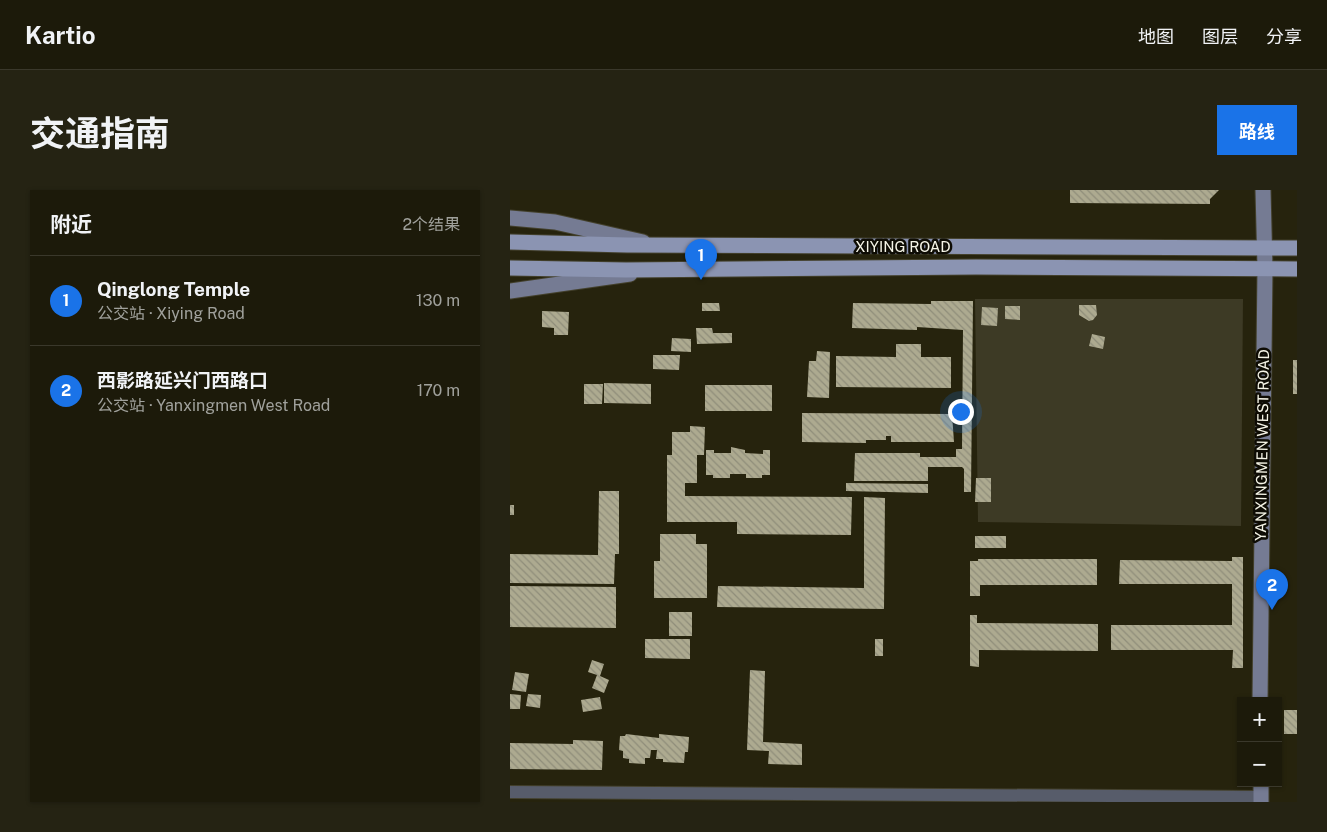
<!DOCTYPE html>
<html lang="zh">
<meta charset="utf-8">
<style>
:root{--surface:#1c1a0a;--page:#252313;--text:#f1f3f6;--muted:#a0a19c;--line:#3a382b;--accent:#1a73e8}
body{margin:0;font-family:"Public Sans","Noto Sans SC",sans-serif;background:var(--page);color:var(--text)}
.controls{position:absolute;right:15px;bottom:15px;display:grid;overflow:hidden;border-radius:0px;box-shadow:0 1px 4px #0004}
.controls button{width:45px;height:45px;display:grid;place-items:center;padding:0;border:0;border-bottom:1px solid var(--line);background:var(--surface);color:var(--text);font:25px sans-serif}
.you{position:absolute;left:450px;top:221px;width:18px;height:18px;margin:-12px;border:4px solid #fff;border-radius:50%;background:#1a73e8;box-shadow:0 0 0 8px #1a73e833}
.badge{display:grid;place-items:center;width:32px;height:32px;border-radius:50%;background:var(--accent);color:#fff;font-size:16px;font-weight:700}
.pin{position:absolute;translate:-50% -41px;filter:drop-shadow(0 1px 2px #0008)}
.pin::after{content:'';position:absolute;top:26px;width:18px;height:15px;background:inherit;clip-path:polygon(0 0,100% 0,50% 100%)}
.list{margin:0;padding:0;list-style:none}
h2{display:flex;justify-content:space-between;align-items:center;height:65px;margin:0;padding:0 20px;font-size:21px}
h2 small{font-size:16px;font-weight:400;color:var(--muted)}
.list li{display:grid;grid-template-columns:32px 1fr auto;gap:15px;align-items:center;box-sizing:border-box;height:90px;padding:0 20px;border-top:1px solid var(--line)}
.list b{display:block;font-size:19px;white-space:nowrap}
.list p{margin:0;font-size:16px;white-space:nowrap;color:var(--muted)}
.list em{font-size:16px;font-style:normal;color:var(--muted)}
.map{position:relative;flex:none;width:787px;height:612px;overflow:hidden;border-radius:0px}
header{display:flex;align-items:center;gap:30px;box-sizing:border-box;height:70px;padding:0 25px;background:var(--surface);border-bottom:1px solid var(--line)}
header strong{font-size:24px}
nav{display:flex;gap:28px;margin-inline-start:auto;font-size:18px}
.intro{display:flex;align-items:center;justify-content:space-between;box-sizing:border-box;height:120px;padding:0 30px}
h1{margin:0;font-size:35px}
.button{padding:12px 22px;border-radius:0px;background:var(--accent);color:#fff;font-size:18px;font-weight:700}
main{display:flex;gap:30px;padding:0 30px}
aside{flex:1;background:var(--surface);border-radius:0px;box-shadow:0 1px 4px #0004}
.map>svg:first-child{display:block}
</style>
<header>
<strong>Kartio</strong>
<nav><a>地图</a><a>图层</a><a>分享</a></nav>
</header>
<div class="intro"><h1>交通指南</h1><a class="button">路线</a></div>
<main>
<aside>
<h2>附近<small>2个结果</small></h2>
<ul class="list">
<li><span class="badge">1</span><div><b>Qinglong Temple</b><p>公交站 · Xiying Road</p></div><em>130 m</em></li>
<li><span class="badge">2</span><div><b>西影路延兴门西路口</b><p>公交站 · Yanxingmen West Road</p></div><em>170 m</em></li>
</ul>
</aside>
<div class="map">
<svg width="787" height="612" viewBox="0 0 787 612">
<defs>
<pattern id="building-back-hatch" width="6" height="6" patternUnits="userSpaceOnUse" patternTransform="scale(1.25)"><rect width="6" height="6" fill="#adaa90"/><path d="M-1 5l2 2M0 0l6 6M5-1l2 2" fill="none" stroke="#8f8d7a"/></pattern>
</defs>
<rect width="100%" height="100%" fill="#26230d"/>
<path fill="#3d3a25" d="M465 109H733L731 336 468 332Z"/>
<path fill="url(#building-back-hatch)" d="M560 0H709L700 9V14L560 13Z
M421 111H463L461 302H454V279L452 277H418V291H344L345 263H410V267H446V259H452L453 140 407 137V140L342 138 343 113 421 114Z
M192 113H209L210 121H192Z
M569 115H586L587 125 583 130 579 131 569 125Z
M495 116H510V130L495 129Z
M472 117 488 118 487 136 471 135Z
M32 121 59 122 58 145H44V138L32 137Z
M186 138H202L203 143H222V153L187 154Z
M582 144 595 147 593 159 579 156Z
M162 148 181 149V162L161 161Z
M386 154H411V167H441V198L326 197V166L386 167Z
M307 161 320 162 319 208 297 207 299 171H306Z
M143 165H170L169 180 143 179Z
M783 170H787V204H783Z
M94 193 141 194V214L94 213Z
M74 194H93L92 214H74Z
M195 195H262V221H195Z
M292 223 442 224 444 252H381V246H376V250H356V253L292 252Z
M180 236 195 237 194 265H187V293H175V306L342 307 341 345 227 344V332H157V265H162V242H180Z
M221 257 235 260V263L253 264V260H260V285H252V288H236V284H220V288H203V285H196V260H204V263H221Z
M466 288H481V312H465Z
M336 293 418 294V303L336 301Z
M89 301H109V364H105L104 394 0 393V364L88 365Z
M354 307 375 308 374 419 207 417 208 396 354 398Z
M0 315H4V325H0Z
M150 344H186V354H197V408H144V371H150Z
M465 346H496V358H465Z
M722 367H733V478H722L723 460H601V435H722V394H609L610 370 722 371Z
M468 369H587V395H470V406H460V371H468Z
M0 396 106 397V438L0 437Z
M159 422H182V446H159Z
M460 425H467V433L588 434V461L469 460V477L460 476Z
M135 449H180V469L135 468Z
M365 449H373V466H365Z
M82 470 94 474 90 486 99 490 94 503 82 498 87 485 78 482Z
M240 480 255 481 253 552 292 554V575L258 574 259 561 237 560Z
M5 482 19 484 16 502 2 500Z
M0 504 11 505 10 519H0Z
M18 504 31 505 30 518 16 516Z
M90 507 92 519 73 522 71 510Z
M774 520H787V544H774Z
M116 544 149 548V544L179 547 178 562H175L174 573 153 572V569H146L147 560H141L140 568H135V574L119 573V569L113 568V561L109 560 110 546H115Z
M63 550 93 551 92 580 0 579V553L63 554Z"/>
<g fill="none" stroke-linecap="round" stroke-linejoin="round">
<defs>
<path id="street" d="M0 602 751 607"/>
<path id="secondary" d="M0 28 45 32 133 52
M0 101 120 84
M750 511 755 78 753 0
M751 593V612"/>
<path id="primary" d="M0 52 117 55 787 58
M0 78 116 80 466 77 787 79"/>
</defs>
<use href="#street" stroke="#43402c" stroke-width="14"/>
<use href="#secondary" stroke="#43402c" stroke-width="17"/>
<use href="#primary" stroke="#43402c" stroke-width="17"/>
<use href="#street" stroke="#575c6a" stroke-width="12"/>
<use href="#secondary" stroke="#757b93" stroke-width="15"/>
<use href="#primary" stroke="#8b94b2" stroke-width="15"/>
</g>
<g text-anchor="middle" dominant-baseline="central" stroke-width="5" stroke-linejoin="round" paint-order="stroke">
<g font-size="15" fill="#f6f5e7" stroke="#0e0c04">
<text x="393" y="56">XIYING ROAD</text>
<text transform="translate(752 255) rotate(-89)">YANXINGMEN WEST ROAD</text>
</g>
</g>
</svg>
<div class="controls">
<button>+</button>
<button>−</button>
</div>
<div class="you"></div>
<div class="pin badge" style="left:191px;top:90px">1</div>
<div class="pin badge" style="left:762px;top:420px">2</div>
</div>
</main>
